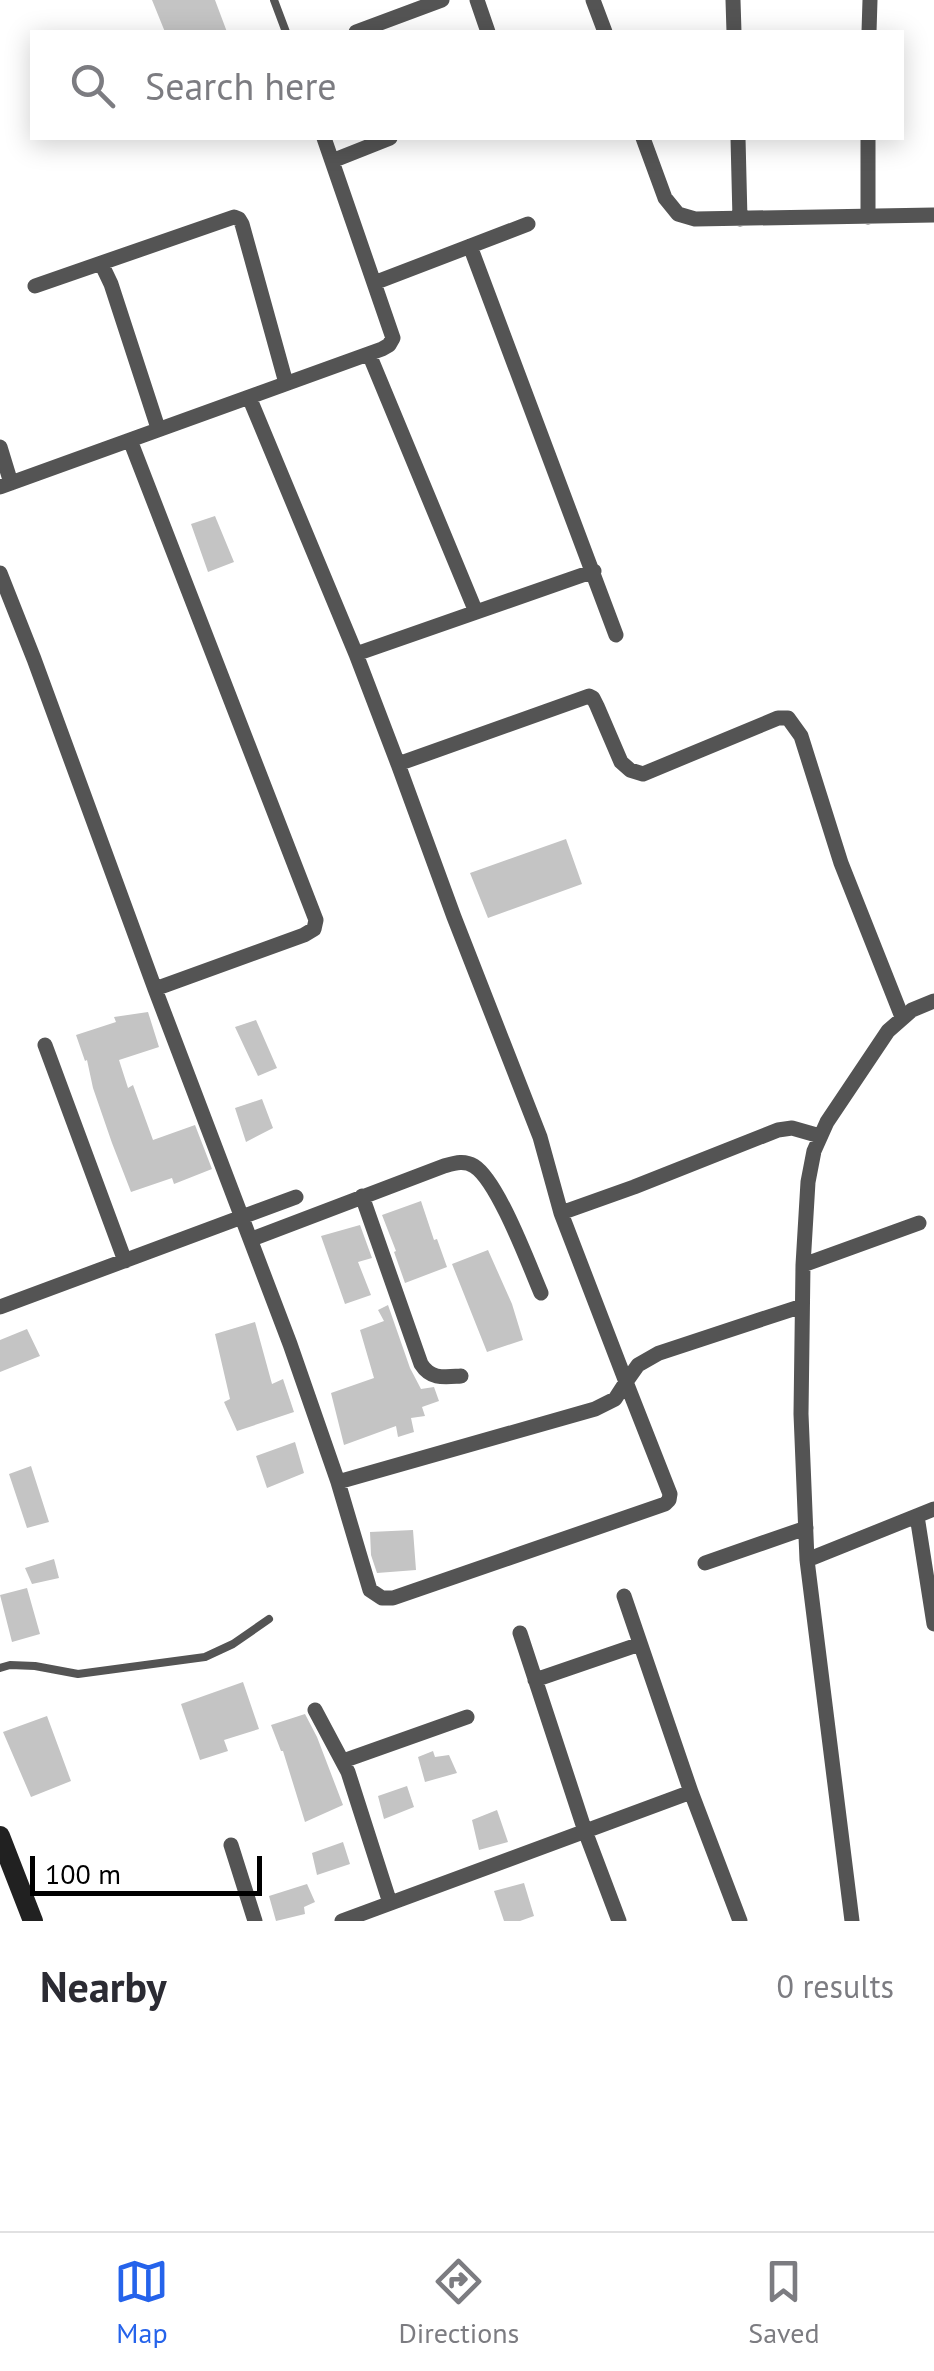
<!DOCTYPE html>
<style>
:root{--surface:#fff;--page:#f7f7f7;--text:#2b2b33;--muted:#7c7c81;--line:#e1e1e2;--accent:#2563eb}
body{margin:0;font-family:"PT Sans",sans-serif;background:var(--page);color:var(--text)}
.scale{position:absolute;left:30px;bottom:25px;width:232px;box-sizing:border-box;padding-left:10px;border:5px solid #000;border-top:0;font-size:28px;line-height:35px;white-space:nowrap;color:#000;-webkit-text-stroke:8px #fff;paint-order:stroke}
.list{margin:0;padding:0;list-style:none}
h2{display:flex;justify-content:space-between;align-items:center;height:130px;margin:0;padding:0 40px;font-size:42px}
h2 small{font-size:32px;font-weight:400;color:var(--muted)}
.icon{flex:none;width:55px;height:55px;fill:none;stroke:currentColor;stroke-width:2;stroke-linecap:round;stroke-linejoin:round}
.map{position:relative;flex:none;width:934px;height:1921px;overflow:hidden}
.search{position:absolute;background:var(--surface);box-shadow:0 5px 25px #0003;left:30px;right:30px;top:30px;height:110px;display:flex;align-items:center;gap:25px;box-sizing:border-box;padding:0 35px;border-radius:0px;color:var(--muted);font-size:38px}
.sheet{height:310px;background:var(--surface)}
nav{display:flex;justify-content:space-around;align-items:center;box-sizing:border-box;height:140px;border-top:2px solid var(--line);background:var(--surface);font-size:28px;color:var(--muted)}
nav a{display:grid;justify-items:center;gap:5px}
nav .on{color:var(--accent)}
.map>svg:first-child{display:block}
</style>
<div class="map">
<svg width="934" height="1921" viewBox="0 0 934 1921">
<rect width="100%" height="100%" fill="#fff"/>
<path fill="#c4c4c4" d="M152 0H215L227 32H165Z
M215 516 234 562 208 572 191 524Z
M566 839 582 884 488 918 470 873Z
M148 1012 159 1047 119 1060 128 1088 133 1085 153 1140 195 1125 212 1169 174 1184 172 1178 131 1192 112 1143 93 1088 87 1060 85 1061 76 1035 116 1022 114 1017Z
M256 1020 277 1068 258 1076 235 1027Z
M262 1099 273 1128 246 1142 235 1108Z
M421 1201 434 1240 437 1239 447 1267 405 1283 394 1252 396 1251 382 1215Z
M360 1225 372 1258 358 1262 371 1295 345 1304 321 1236Z
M488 1250 512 1304 523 1340 487 1352 452 1264Z
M388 1305 410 1368 421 1389 434 1387 439 1401 422 1407 425 1416 411 1418 414 1432 398 1437 396 1426 344 1445 331 1393 374 1378 360 1330 384 1321 378 1310Z
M255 1322 272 1384 283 1379 294 1412 237 1431 224 1402 230 1399 215 1334Z
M27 1329 40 1356 0 1372V1340Z
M295 1442 304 1473 267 1488 256 1456Z
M31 1466 49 1522 27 1528 9 1474Z
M413 1530 416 1570 377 1573 371 1555 370 1532Z
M54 1559 59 1578 32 1584 25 1568Z
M27 1588 40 1634 12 1642 0 1595Z
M243 1682 259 1729 224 1740 228 1751 200 1760 181 1704Z
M305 1714 317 1737 343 1805 305 1822 283 1751H281L271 1725Z
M47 1716 71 1781 31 1797 3 1732Z
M433 1751 435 1757 449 1755 457 1773 425 1782 418 1757Z
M407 1786 414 1807 384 1819 378 1796Z
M497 1810 508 1842 479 1850 472 1820Z
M343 1842 350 1864 317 1875 312 1853Z
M524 1883 534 1916 520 1921H504L494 1891Z
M307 1884 315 1902 304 1907 305 1914 276 1921 269 1896Z"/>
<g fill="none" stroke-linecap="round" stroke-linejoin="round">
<path stroke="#545454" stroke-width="8" d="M274 0 286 32
M0 1668 10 1665 35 1666 78 1674 205 1657 233 1644 269 1619"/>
<path stroke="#545454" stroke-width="15" d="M477 0 488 32
M593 0 605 32
M733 0 734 32
M356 32 442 0
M869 32 870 0
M643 138 665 198 678 214 695 219 934 215
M738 138 740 219
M332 161 390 138
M868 217V138
M470 246 616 635
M101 263 111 284 158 428
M374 283 528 224
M35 286 234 217 239 219 242 224 286 383
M369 354 476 612
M249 397 356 654 398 764 589 696 593 698 597 706 621 762 630 770 643 774 778 718H788L801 736 841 863 902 1017
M130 440 316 920 314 929 304 935 155 989
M0 447 11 483
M0 487 382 349 389 345 393 338 324 138
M0 573 34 659 155 989 290 1344 338 1482 370 1590 382 1598H393L665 1504 669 1500 670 1494 626 1382 638 1365 659 1353 802 1306
M356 654 594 571
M45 1045 125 1261
M362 1196 421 1364C431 1380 445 1377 461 1376
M561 1213 634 1187 778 1130 792 1128 820 1136
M252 1239 444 1166C455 1163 464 1160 474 1166 498 1181 529 1265 541 1293
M803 1265 919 1223
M0 1307 296 1197
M338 1482 595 1409 615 1399 626 1382 561 1213 540 1137 454 917 398 764
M917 1516 934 1624
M807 1560 934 1509
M705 1563 806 1528
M624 1596 691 1792 740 1921
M520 1633 585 1831 619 1921
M535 1680 640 1644
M315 1710 348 1772 390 1903
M343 1761 467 1717
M231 1845 255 1921
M342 1921 691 1792
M852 1921 807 1560 801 1414 803 1265 808 1182 814 1151 827 1122 888 1031 912 1010 934 1001"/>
<path stroke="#212121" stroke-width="20" d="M0 1836 33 1921"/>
</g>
</svg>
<div class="scale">100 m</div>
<div class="search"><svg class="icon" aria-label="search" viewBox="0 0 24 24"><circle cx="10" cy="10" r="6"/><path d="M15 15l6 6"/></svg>Search here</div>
</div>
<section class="sheet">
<h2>Nearby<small>0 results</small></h2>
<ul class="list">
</ul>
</section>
<nav>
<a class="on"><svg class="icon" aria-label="map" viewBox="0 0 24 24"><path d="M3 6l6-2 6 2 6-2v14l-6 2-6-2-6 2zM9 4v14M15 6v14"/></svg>Map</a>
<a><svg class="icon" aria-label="directions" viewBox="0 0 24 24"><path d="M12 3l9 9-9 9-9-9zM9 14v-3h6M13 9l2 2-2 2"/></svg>Directions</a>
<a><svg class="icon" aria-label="saved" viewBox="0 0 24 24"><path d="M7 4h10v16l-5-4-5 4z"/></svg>Saved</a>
</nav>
